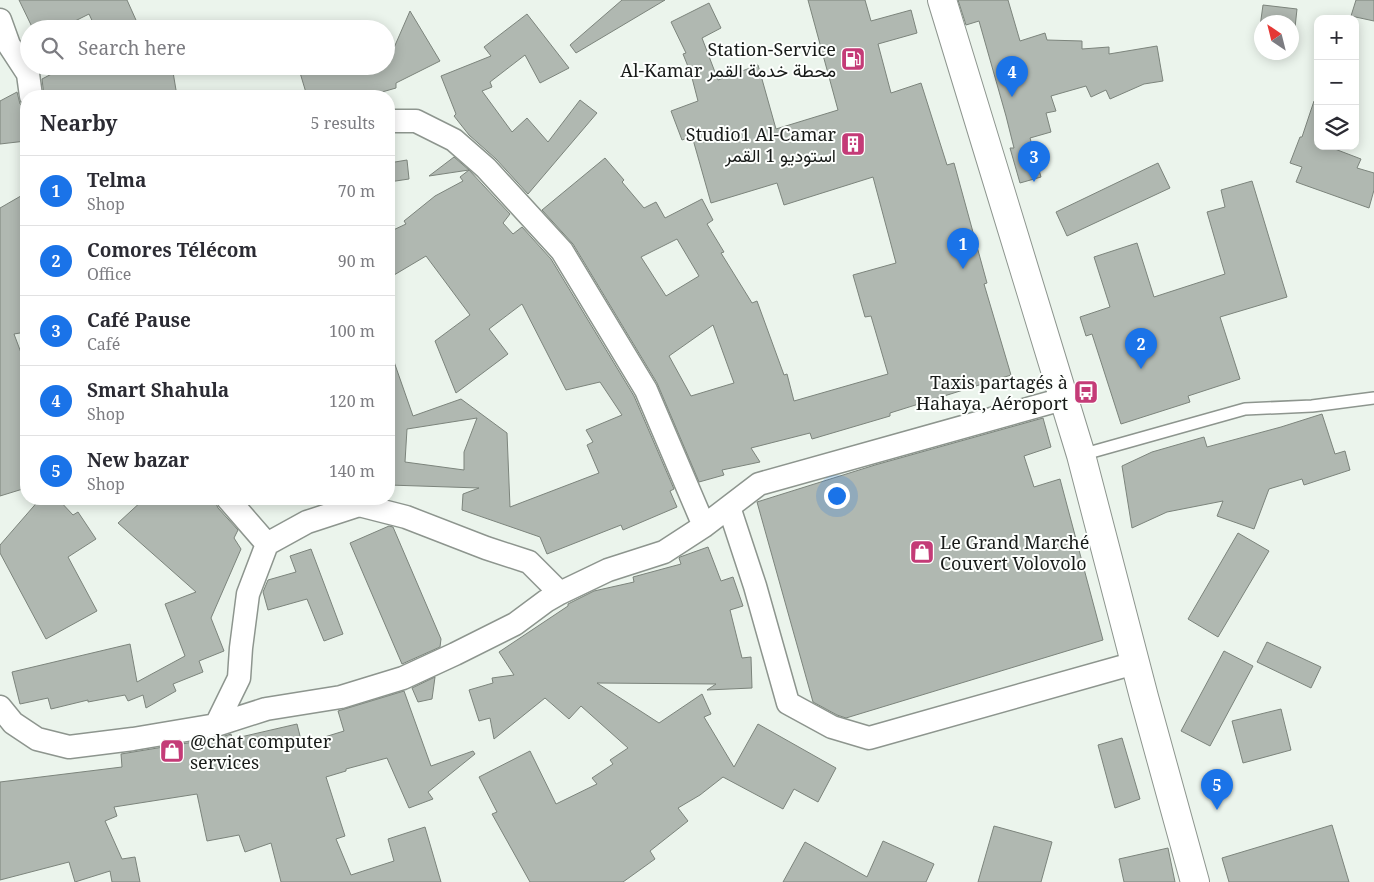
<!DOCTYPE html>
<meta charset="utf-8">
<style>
:root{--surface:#fff;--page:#f7f7f7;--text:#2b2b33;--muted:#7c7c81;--line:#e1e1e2;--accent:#1a73e8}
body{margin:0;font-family:"Noto Serif",Vazirmatn,serif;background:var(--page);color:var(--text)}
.controls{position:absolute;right:15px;top:15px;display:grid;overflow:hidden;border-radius:10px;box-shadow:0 2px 12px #0003}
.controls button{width:45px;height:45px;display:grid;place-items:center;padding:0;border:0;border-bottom:1px solid var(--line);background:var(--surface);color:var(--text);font:25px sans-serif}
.compass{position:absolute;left:1254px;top:15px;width:45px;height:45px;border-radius:50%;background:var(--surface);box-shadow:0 2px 12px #0003;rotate:325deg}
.you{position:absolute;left:836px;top:495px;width:18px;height:18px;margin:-12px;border:4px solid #fff;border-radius:50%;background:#1a73e8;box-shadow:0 0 0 8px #1a73e833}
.badge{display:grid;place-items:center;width:32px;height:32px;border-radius:50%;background:var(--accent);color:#fff;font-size:16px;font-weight:700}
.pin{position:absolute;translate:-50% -41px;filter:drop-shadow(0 1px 2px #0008)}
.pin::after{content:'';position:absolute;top:26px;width:18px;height:15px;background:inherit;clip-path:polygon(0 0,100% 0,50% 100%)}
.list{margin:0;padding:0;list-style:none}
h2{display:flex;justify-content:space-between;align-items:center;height:65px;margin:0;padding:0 20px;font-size:21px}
h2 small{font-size:16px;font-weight:400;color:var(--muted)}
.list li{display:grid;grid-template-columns:32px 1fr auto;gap:15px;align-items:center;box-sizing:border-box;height:70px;padding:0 20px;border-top:1px solid var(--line)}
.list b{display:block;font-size:19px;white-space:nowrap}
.list p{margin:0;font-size:16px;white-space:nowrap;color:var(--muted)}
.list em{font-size:16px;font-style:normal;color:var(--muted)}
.icon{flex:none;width:28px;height:28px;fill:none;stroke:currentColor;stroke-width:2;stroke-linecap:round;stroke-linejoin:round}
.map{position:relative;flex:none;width:1374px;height:882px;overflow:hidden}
.search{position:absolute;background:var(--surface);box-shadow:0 2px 12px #0003;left:20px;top:20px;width:375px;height:55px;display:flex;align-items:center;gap:12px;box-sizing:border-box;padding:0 18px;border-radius:28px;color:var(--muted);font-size:19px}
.panel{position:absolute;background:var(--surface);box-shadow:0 2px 12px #0003;left:20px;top:90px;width:375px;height:415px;border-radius:20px}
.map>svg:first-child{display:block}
</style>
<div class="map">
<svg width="1374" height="882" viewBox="0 0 1374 882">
<rect width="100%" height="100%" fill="#ebf4ec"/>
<path fill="#b0b8b1" stroke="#7c847c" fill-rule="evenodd" d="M19 0H127L140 29H96L89 14 59 29H33Z
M622 0H665L576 53 570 45Z
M808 0H865L871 21 911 10 917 33 878 44 891 93 921 83 947 165 954 163 987 283 984 284 1011 375 890 413V416L812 439 810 433 751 448 760 462 722 470 724 475 699 482 657 383 573 244 542 210 605 158 624 180 622 182 644 208 656 202 665 218 702 199 713 220 707 224 724 252 721 253 752 303 757 301 784 375 787 374 794 401 888 374 871 316 865 317 853 275 896 263 873 177 784 205 777 183 711 203 692 136 682 140 671 111 698 101 691 74 683 54 686 53 671 22 709 3 721 28 702 38 718 80 758 65 776 129 838 110ZM677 239 699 276 666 296 641 257ZM713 325 734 383 691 396 669 356Z
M958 0H1008L1020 41 1045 33 1047 40 1082 41V49L1109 47V54L1157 46 1163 81 1144 84 1110 99 1106 90 1091 97 1086 86 1051 96 1056 111 1046 113 1051 132 1030 138 1041 177 1020 183 1010 148H1014L1006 116 979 21 966 25Z
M1356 0H1374V21L1351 16Z
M1263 5 1297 9 1294 37H1292V22H1262V34H1259Z
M410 11 440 61 396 83V88L368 96H307L298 66H386Z
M527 14 569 68 540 83 525 55 490 82 492 87 482 91 512 132 527 118 548 142 580 100 597 113 528 194 496 159 469 135 454 116 456 114 441 76 491 56 484 47Z
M67 66H125L127 71 157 66 161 74 165 66H172L177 96H44L42 79Z
M17 92 20 104 24 106 26 127V141L0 144V101Z
M1314 101 1318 102V146H1327L1361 159 1357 168 1374 173V190L1369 208 1296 182 1302 167 1290 163 1300 137H1302Z
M454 157 469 170 429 176Z
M407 160 409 179 389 182V163Z
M1158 163 1170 188 1067 236 1056 212Z
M469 170 510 214 503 223 513 234 522 227 551 259 634 396 674 489 670 491 677 507 623 530 621 525 547 554 540 537 462 510 463 494 479 488 389 485V356H392L413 416 461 399 507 433 510 507 599 473 587 445 593 442 586 430 622 415 600 382 566 390 522 304 489 329 508 354 456 393 435 341 470 315 426 256 389 278V232L406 224 404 221 435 196 463 181 460 177ZM477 418 464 452V470L405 462 407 429Z
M1252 181 1287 297 1220 317 1240 379 1188 396 1190 402 1121 424 1092 334 1086 336 1080 317 1110 307 1094 257 1137 243 1154 297 1225 274 1207 212 1225 207 1221 190Z
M26 193V332L14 334 26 366V488L0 496V208Z
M1322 414 1335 454 1345 451 1350 470 1304 485 1302 479 1269 489 1254 529 1217 516 1223 501 1167 512 1132 528 1122 466 1152 452 1204 437 1207 447 1281 427Z
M1043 418 1051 447 1024 456 1034 487 1060 479 1103 640 846 718 837 715 813 702 757 502 875 465Z
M40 499H58L73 515 78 512 96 539 68 557 97 611 46 639 0 553V545Z
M144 499H214L218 508 238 530 234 538 241 549 211 618 224 651 199 661 203 672 173 684 176 691 146 708 143 695 128 701 125 695 88 702V700L51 709 48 698 20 704 12 672 130 644 137 682 185 656 165 604 196 592 118 523Z
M389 526 393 527 441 639 440 647 402 664 350 543Z
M1238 533 1269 551 1218 637 1188 619Z
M708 547 721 581 733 577 743 606 730 610 742 658 751 657 752 688 707 690 716 684 597 683 659 723 702 694 711 714 704 717 734 767 758 724 836 768 818 802 794 789 783 809 723 777 700 795 678 808 688 821 650 851 655 859 623 882H530L492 814 497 812 479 777 530 751 556 804 597 784 592 778 613 764 610 760 628 748 581 706 569 719 545 698 494 739 490 718 479 721 469 690 493 683 492 678 514 675 499 652 568 606V604L594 591 634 582 633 577 681 564 679 558 680 557Z
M311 549 343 634 324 641 307 599 268 610 263 592 268 580 296 572 290 556Z
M1267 642 1321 667 1311 688 1257 662Z
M1224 651 1253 666 1210 746 1181 731Z
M435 677 432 699 418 702 412 688Z
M404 691 431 766 473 751 475 754 428 792 433 799 409 808 387 758 346 769V771L326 777 345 836 336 839 351 875 394 861 388 839 425 827 441 882H281L271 843 245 852 239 835 207 841 197 794 114 807 117 816 105 821 122 859 135 857 140 882H112L110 871 75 882 69 862 0 880V782L122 767 121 754 218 738 231 734 232 739 297 724 302 744 344 731 338 711Z
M1281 709 1291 750 1243 763 1232 721Z
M1122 738 1140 799 1115 808 1098 745Z
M1332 825 1349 882H1229L1222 858Z
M994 826 1052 842 1041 882H978Z
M883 841 934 864 926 882H783L805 842 867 877Z
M1168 848 1175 882H1124L1119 859Z"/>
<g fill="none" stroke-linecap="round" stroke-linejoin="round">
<defs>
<path id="service" d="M1081 455 1245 409 1312 406 1374 398"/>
<path id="minor" d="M0 20 9 45 28 74 31 96
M389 121H416L454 140 486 168 562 251 646 390 704 526
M228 499 267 544
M729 507 755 586 788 703 832 727 869 738 1135 663
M0 707 13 723 37 739 69 747 133 739 216 725 266 709 341 697 403 678 455 654 515 624 546 601 560 593 608 570 664 552 704 526 759 484 1063 399
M216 725 239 678 241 648 248 594 267 544 307 522 359 505 406 517 486 548 529 562 560 593"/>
<path id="tertiary" d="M942 0 1081 455 1144 697 1195 882"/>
</defs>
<use href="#service" stroke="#8d958e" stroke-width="14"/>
<use href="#minor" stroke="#8d958e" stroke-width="25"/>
<use href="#tertiary" stroke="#8d958e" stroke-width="30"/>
<use href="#service" stroke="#fff" stroke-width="11"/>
<use href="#minor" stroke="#fff" stroke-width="22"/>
<use href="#tertiary" stroke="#fff" stroke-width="28"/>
</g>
<defs>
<symbol id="fuel-square" viewBox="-11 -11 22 22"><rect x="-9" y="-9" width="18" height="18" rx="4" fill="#c43b77" stroke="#fdfffd"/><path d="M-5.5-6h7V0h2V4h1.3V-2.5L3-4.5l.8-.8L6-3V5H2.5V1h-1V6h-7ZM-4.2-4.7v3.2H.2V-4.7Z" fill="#fff"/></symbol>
<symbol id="building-square" viewBox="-11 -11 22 22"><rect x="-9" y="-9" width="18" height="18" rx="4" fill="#c43b77" stroke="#fdfffd"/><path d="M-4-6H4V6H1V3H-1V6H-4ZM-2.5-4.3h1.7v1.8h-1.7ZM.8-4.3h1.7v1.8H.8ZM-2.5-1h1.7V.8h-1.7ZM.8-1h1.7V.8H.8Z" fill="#fff"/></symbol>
<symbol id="bus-square" viewBox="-11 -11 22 22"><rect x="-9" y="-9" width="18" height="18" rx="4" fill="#c43b77" stroke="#fdfffd"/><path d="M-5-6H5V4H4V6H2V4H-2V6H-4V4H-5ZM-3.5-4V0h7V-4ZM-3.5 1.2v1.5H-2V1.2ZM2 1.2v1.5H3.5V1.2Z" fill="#fff"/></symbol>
<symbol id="shop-square" viewBox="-11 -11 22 22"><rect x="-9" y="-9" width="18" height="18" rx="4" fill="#c43b77" stroke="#fdfffd"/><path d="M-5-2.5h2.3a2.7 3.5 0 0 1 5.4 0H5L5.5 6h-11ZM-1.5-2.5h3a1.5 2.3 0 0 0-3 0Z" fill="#fff"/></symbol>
</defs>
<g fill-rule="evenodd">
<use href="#fuel-square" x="839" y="45" width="28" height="28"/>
<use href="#building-square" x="839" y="130" width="28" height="28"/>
<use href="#bus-square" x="1072" y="378" width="28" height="28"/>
<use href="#shop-square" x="908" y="538" width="28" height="28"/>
<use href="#shop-square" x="158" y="737" width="28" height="28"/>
</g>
<g text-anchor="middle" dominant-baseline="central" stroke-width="4" stroke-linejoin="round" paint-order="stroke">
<g font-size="18" fill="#171a18" stroke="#fdfffd" text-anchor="end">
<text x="836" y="49">Station-Service<tspan x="836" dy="21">Al-Kamar محطة خدمة القمر</tspan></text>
<text x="836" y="134">Studio1 Al-Camar<tspan x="836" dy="21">استوديو 1 القمر</tspan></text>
<text x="1068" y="382">Taxis partagés à<tspan x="1068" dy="21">Hahaya, Aéroport</tspan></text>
<text x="940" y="542" text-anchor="start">Le Grand Marché<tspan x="940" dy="21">Couvert Volovolo</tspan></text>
<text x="190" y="741" text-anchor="start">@chat computer<tspan x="190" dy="21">services</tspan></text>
</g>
</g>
</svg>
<div class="controls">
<button>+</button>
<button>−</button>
<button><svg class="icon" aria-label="layers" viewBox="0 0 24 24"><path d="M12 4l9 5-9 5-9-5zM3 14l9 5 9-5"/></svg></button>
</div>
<svg class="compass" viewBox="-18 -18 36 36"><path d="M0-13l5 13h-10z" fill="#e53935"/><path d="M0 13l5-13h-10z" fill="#7c7c81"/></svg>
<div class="you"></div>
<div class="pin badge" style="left:963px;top:269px">1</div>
<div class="pin badge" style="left:1141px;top:369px">2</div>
<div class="pin badge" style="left:1034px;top:182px">3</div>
<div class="pin badge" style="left:1012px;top:97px">4</div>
<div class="pin badge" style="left:1217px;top:810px">5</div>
<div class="search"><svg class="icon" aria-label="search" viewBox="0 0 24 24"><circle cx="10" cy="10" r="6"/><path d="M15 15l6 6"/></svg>Search here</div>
<section class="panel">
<h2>Nearby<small>5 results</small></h2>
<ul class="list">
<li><span class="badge">1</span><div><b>Telma</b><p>Shop</p></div><em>70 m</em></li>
<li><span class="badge">2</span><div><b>Comores Télécom</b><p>Office</p></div><em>90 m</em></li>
<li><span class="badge">3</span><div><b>Café Pause</b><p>Café</p></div><em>100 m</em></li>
<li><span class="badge">4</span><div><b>Smart Shahula</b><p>Shop</p></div><em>120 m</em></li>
<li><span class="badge">5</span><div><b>New bazar</b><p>Shop</p></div><em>140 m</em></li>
</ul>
</section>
</div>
